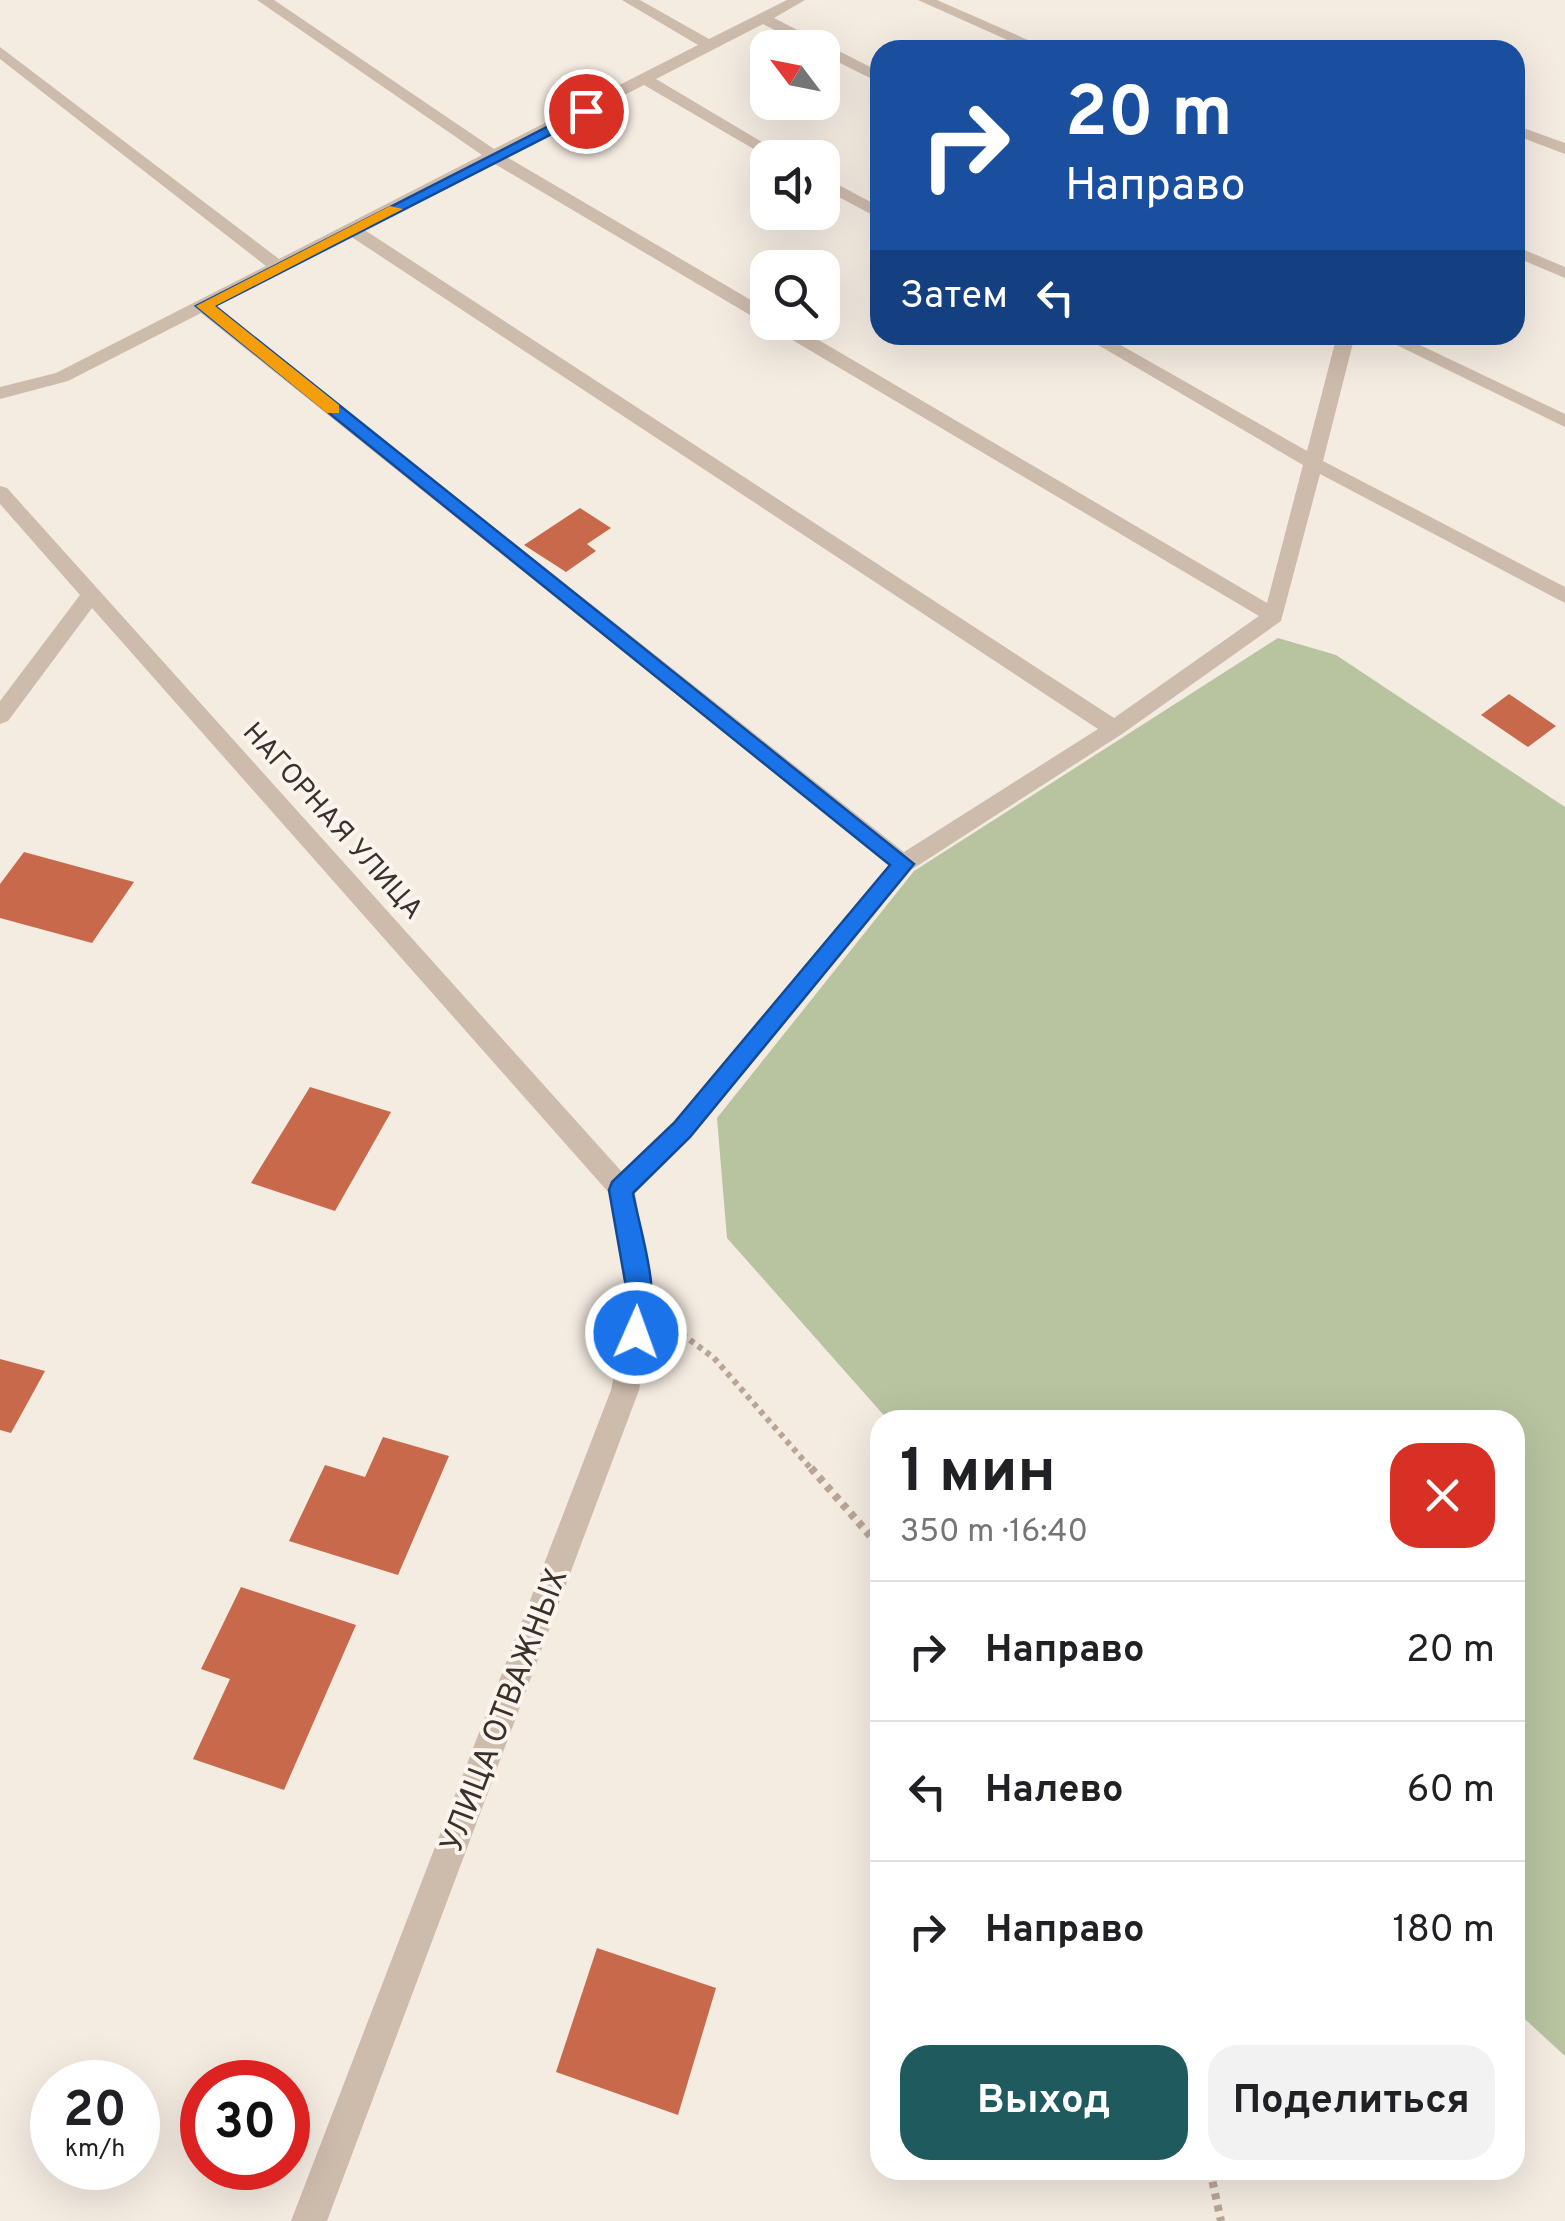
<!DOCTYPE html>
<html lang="ru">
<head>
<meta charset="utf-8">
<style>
  body { margin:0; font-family:Overpass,sans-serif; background:#f2f2f2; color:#202124; height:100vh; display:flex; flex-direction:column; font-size:38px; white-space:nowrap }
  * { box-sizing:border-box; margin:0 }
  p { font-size:32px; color:#757577 }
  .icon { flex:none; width:55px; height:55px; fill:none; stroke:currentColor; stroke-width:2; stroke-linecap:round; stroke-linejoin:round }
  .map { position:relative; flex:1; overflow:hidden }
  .drawer { position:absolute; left:870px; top:1410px; width:655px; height:770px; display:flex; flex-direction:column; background:#fff; border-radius:30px; box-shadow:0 10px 40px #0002 }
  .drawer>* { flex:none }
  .banner { position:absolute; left:870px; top:40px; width:655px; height:305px; border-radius:30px; box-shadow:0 10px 40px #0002; background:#1a4fa0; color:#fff; overflow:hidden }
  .needle { width:65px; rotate:302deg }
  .controls { position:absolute; left:750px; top:30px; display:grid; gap:20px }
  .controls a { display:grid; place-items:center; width:90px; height:90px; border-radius:20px; background:#fff; box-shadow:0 10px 40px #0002; font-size:50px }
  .speed { position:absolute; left:30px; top:2060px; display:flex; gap:20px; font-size:50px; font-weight:700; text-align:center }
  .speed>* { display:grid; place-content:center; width:130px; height:130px; border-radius:50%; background:#fff; box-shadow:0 10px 40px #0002; line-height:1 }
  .speed small { font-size:25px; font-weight:400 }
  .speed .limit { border:15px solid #d22; background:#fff; color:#111 }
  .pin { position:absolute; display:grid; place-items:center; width:85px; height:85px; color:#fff; margin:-42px; border:5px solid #fff; border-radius:50%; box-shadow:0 2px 10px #0007 }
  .me { position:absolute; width:110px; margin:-55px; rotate:2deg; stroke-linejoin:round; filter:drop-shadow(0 0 8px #0008) }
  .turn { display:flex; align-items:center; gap:35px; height:210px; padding:0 30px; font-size:45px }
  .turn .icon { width:130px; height:130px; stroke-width:2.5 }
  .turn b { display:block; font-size:70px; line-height:85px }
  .then { display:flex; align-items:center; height:95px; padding:0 30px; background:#0003; gap:20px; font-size:38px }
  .round { display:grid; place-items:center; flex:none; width:105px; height:105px; border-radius:30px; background:#f2f2f2 }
  .head { display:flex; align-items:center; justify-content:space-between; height:170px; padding:0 30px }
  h1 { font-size:60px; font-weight:700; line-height:75px }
  .action { display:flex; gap:20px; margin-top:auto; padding:20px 30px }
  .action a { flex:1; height:115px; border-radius:30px; background:#1f5a5e; color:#fff; font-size:40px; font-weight:700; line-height:115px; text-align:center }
  .action a+a { background:#f2f2f2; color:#202124 }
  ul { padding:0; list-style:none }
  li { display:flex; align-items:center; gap:30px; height:140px; padding:0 30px; border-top:2px solid #e0e0e0 }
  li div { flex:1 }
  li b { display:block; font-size:38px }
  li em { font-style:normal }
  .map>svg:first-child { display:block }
</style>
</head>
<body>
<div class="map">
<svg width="1565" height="2221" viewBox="0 0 1565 2221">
  <rect width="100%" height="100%" fill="#f4ebe1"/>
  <path fill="#b8c4a0" d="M 1278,638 L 1336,655 L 1565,807 L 1565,2056 L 1515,2010 L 1515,1420 L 888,1420 L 727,1238 L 717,1118 L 914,871 Z"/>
  <g fill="#c8694b">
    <path d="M 580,508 L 611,528 L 587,544 L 596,551 L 566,572 L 524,545 Z"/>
    <path d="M 1509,694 L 1556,726 L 1528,747 L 1481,715 Z"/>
    <path d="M 24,852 L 134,882 L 92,943 L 0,918 L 0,884 Z"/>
    <path d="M 310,1087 L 391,1112 L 335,1211 L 251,1183 Z"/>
    <path d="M 0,1359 L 45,1371 L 11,1433 L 0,1430 Z"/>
    <path d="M 383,1437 L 449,1456 L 398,1575 L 289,1541 L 325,1465 L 365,1477 Z"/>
    <path d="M 241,1587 L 356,1625 L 284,1790 L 193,1759 L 230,1679 L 201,1669 Z"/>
    <path d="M 597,1948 L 716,1988 L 678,2115 L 556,2072 Z"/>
  </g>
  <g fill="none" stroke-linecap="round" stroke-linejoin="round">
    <path stroke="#b9a596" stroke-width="6" stroke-dasharray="5 5" stroke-linecap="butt" d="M 674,1328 L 714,1358 L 813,1471"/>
    <g stroke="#b9a596" stroke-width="8" stroke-dasharray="6 6" stroke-linecap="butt">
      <path d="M 811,1468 L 880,1547"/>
      <path d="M 1210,2170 L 1221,2221"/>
    </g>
    <g fill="#cdbbac" fill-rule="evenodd">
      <path d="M 257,0 L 274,0 L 494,149 L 698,45 L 622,0 L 640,0 L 709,39 L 787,0 L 805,0 L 774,18 L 880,72 L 880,83 L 822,54 L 822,48 L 809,48 L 763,24 L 656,79 L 789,158 L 769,158 L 644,85 L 505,156 L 768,310 L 768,322 L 788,322 L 1267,603 L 1303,465 L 1081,335 L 1103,335 L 1307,451 L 1337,335 L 1355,335 L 1323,461 L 1565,587 L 1565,603 L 1320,474 L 1281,621 L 1122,734 L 911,870 L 691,1138 L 635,1193 L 654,1304 L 639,1390 L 327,2221 L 291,2221 L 611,1390 L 628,1304 L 609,1193 L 92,608 L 8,721 L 0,724 L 0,701 L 80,595 L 0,504 L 0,486 L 7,488 L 622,1172 L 673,1122 L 889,865 L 201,313 L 68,381 L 0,399 L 0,387 L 56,373 L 266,266 L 0,59 L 0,47 L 279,259 L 482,155 ZM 493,163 L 1259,616 L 1114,718 L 363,229 ZM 350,236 L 1098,729 L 904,852 L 215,306 Z"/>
      <path d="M 918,0 L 937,0 L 1051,50 L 1030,50 Z"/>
      <path d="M 1515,125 L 1565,143 L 1565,154 L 1515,135 Z"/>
      <path d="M 822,176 L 880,207 L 880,219 L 822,188 Z"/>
      <path d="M 1515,246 L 1565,267 L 1565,278 L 1515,257 Z"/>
      <path d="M 1376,335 L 1399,335 L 1565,414 L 1565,427 Z"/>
    </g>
  </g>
  <path fill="#1a73e8" stroke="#114b97" stroke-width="2.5" d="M 586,107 L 593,111 L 591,114 L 215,306 L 914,864 L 690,1137 L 633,1193 C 641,1237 664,1297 644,1341 L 636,1344 L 627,1341 L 623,1333 L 629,1304 L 609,1190 L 612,1182 L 674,1123 L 890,865 L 196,306 Z"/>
  <path fill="#f59e0b" d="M 390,206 L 403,209 L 215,306 L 339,405 L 339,413 L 327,413 L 196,306 Z"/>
  <g text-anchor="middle" stroke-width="8" stroke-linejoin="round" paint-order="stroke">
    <g font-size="28" fill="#3b302b" stroke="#fbf5ee">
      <text transform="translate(334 820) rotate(48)" y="10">НАГОРНАЯ УЛИЦА</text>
    </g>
    <g font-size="32" fill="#3b302b" stroke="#fbf5ee">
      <text transform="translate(503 1710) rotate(-69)" y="11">УЛИЦА ОТВАЖНЫХ</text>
    </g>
  </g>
</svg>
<div class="controls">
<a><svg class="needle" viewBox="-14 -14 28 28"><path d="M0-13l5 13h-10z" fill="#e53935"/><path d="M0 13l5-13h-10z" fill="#757577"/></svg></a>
<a><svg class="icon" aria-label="sound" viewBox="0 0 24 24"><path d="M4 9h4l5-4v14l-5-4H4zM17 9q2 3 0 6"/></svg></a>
<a><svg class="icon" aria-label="search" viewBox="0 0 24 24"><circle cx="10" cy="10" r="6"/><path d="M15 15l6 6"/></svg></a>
</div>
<div class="speed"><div>20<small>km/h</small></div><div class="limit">30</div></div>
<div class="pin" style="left:586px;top:111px;background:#d93025"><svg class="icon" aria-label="arrive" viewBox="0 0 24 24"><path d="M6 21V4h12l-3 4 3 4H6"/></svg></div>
<svg class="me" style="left:636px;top:1333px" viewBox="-20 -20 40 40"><circle r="17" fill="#1a73e8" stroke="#fff" stroke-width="3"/><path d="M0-11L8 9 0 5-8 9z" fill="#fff"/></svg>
<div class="banner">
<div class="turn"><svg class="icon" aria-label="right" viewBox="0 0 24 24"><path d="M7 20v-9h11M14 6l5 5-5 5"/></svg><div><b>20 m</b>Направо</div></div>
<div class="then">Затем<svg class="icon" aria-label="left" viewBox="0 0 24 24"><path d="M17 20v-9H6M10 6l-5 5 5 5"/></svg></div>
</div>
<section class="drawer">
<div class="head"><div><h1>1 мин</h1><p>350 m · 16:40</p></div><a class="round" style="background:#d93025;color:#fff"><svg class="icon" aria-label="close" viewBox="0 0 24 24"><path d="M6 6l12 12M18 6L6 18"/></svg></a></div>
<ul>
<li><svg class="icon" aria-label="right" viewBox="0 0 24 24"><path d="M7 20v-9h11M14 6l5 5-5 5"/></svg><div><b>Направо</b></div><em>20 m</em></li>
<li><svg class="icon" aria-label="left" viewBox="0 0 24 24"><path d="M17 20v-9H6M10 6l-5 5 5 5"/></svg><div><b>Налево</b></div><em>60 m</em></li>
<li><svg class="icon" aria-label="right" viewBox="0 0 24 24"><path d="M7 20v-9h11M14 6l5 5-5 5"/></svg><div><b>Направо</b></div><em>180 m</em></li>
</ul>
<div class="action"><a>Выход</a><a>Поделиться</a></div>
</section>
</div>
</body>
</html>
